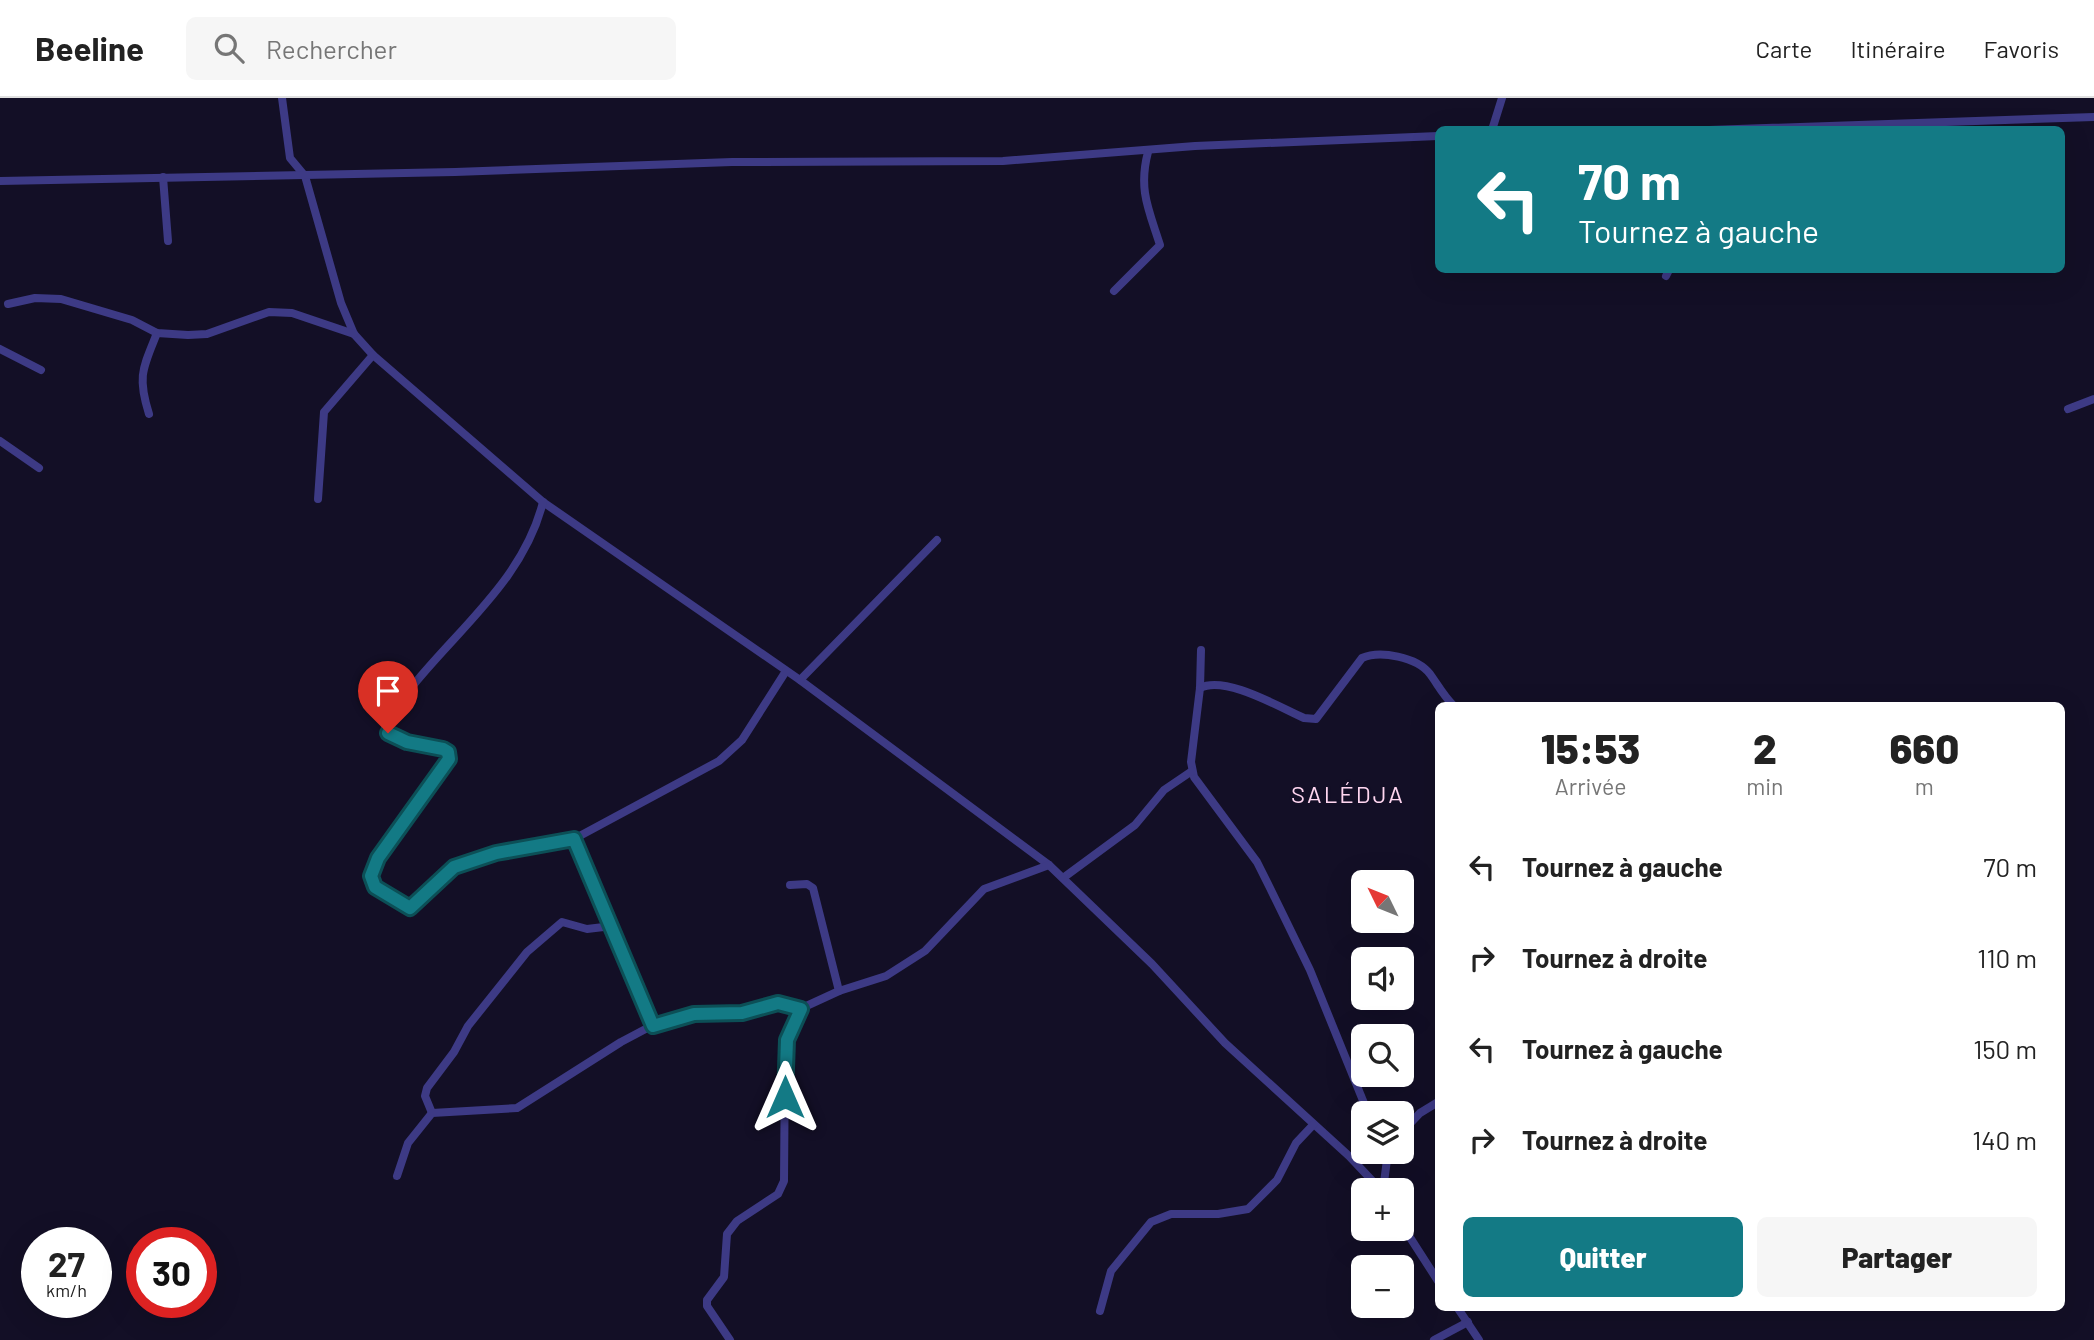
<!DOCTYPE html>
<html lang="fr">
<head>
<meta charset="utf-8">
<style>
  body { margin:0; font-family:Barlow,sans-serif; background:#f6f6f6; color:#222; height:100vh; display:flex; flex-direction:column; font-size:26px; white-space:nowrap }
  * { box-sizing:border-box; margin:0 }
  p { font-size:23px; color:#767676 }
  .icon { flex:none; width:38px; height:38px; fill:none; stroke:currentColor; stroke-width:2; stroke-linecap:round; stroke-linejoin:round }
  .map { position:relative; flex:1; overflow:hidden }
  .details { position:absolute; left:1435px; top:604px; width:630px; height:609px; display:flex; flex-direction:column; background:#fff; border-radius:10px; box-shadow:0 7px 28px #0002 }
  .details>* { flex:none }
  .top-card { position:absolute; left:1435px; top:28px; width:630px; height:147px; border-radius:10px; box-shadow:0 7px 28px #0002; background:#137a85; color:#fff; overflow:hidden }
  .needle { width:46px; rotate:313deg }
  .fabs { position:absolute; left:1351px; top:772px; display:grid; gap:14px }
  .fabs a { display:grid; place-items:center; width:63px; height:63px; border-radius:10px; background:#fff; box-shadow:0 7px 28px #0002; font-size:35px }
  .speed { position:absolute; left:21px; top:1129px; display:flex; gap:14px; font-size:35px; font-weight:700; text-align:center }
  .speed>* { display:grid; place-content:center; width:91px; height:91px; border-radius:50%; background:#fff; box-shadow:0 7px 28px #0002; line-height:1 }
  .speed small { font-size:18px; font-weight:400 }
  .speed .limit { border:10px solid #d22; background:#fff; color:#111 }
  .pin { position:absolute; display:grid; place-items:center; width:60px; height:60px; color:#fff; margin:-72px -30px; border-radius:50% 50% 50% 0; rotate:-45deg; box-shadow:0 0 7px #0007 }
  .pin .icon { rotate:45deg }
  .me { position:absolute; width:77px; margin:-38px; rotate:0deg; stroke-linejoin:round; filter:drop-shadow(0 0 5px #0008) }
  .turn { display:flex; align-items:center; gap:24px; height:147px; padding:0 28px; font-size:32px }
  .turn .icon { width:91px; height:91px; stroke-width:2.5 }
  .turn b { display:block; font-size:49px; line-height:60px }
  .eta { display:flex; justify-content:space-evenly; align-items:center; height:119px; text-align:center }
  .eta b { font-size:42px; font-weight:800; line-height:49px }
  .primary-button { display:flex; gap:14px; margin-top:auto; padding:14px 28px }
  .primary-button a { flex:1; height:80px; border-radius:10px; background:#137a85; color:#fff; font-size:28px; font-weight:800; line-height:80px; text-align:center }
  .primary-button a+a { background:#f6f6f6; color:#222 }
  ul { padding:0; list-style:none }
  li { display:flex; align-items:center; gap:21px; height:91px; padding:0 28px }
  li div { flex:1 }
  li b { display:block; font-size:26px }
  li em { font-style:normal }
  header { display:flex; align-items:center; gap:42px; box-sizing:border-box; height:98px; padding:0 35px; background:#fff; border-bottom:2px solid #e0e0e0 }
  header strong { font-size:33px }
  nav { display:flex; gap:38px; margin-inline-start:auto; font-size:24px }
  .search { width:490px; height:63px; background:#f6f6f6; display:flex; align-items:center; gap:18px; box-sizing:border-box; padding:0 24px; border-radius:10px; color:#767676; font-size:26px }
  .map>svg:first-child { display:block }
</style>
</head>
<body>
<header>
<strong>Beeline</strong>
<div class="search"><svg class="icon" aria-label="search" viewBox="0 0 24 24"><circle cx="10" cy="10" r="6"/><path d="M15 15l6 6"/></svg>Rechercher</div>
<nav><a>Carte</a><a>Itinéraire</a><a>Favoris</a></nav>
</header>
<div class="map">
<svg width="2094" height="1242" viewBox="0 0 2094 1242">
  <rect width="100%" height="100%" fill="#130f26"/>
  <g fill="none" stroke-linecap="round" stroke-linejoin="round">
    <g stroke="#3d3a85" stroke-width="8">
      <path d="M 282,0 L 290,60 L 305,78 L 341,205 L 354,236 L 373,257 L 543,404 L 800,582 L 1049,767 L 1152,866 L 1225,945 L 1349,1058 L 1381,1092"/>
      <path d="M 1492,32 L 1502,0"/>
      <path d="M 1709,32 L 2094,19"/>
      <path d="M 163,79 L 168,143"/>
      <path d="M 0,83 L 455,74 L 732,64 L 1003,63 L 1195,48 L 1438,38"/>
      <path d="M 1666,178 L 1669,172"/>
      <path d="M 1114,193 L 1160,147 C 1149,112 1138,92 1148,54"/>
      <path d="M 8,206 L 35,200 L 61,201 L 132,222 L 157,235 L 188,237 L 207,236 L 269,214 L 292,215 L 354,236"/>
      <path d="M 0,251 L 41,272"/>
      <path d="M 2068,311 L 2094,301"/>
      <path d="M 149,316 C 137,278 143,270 157,235"/>
      <path d="M 0,343 L 39,370"/>
      <path d="M 318,401 L 324,314 L 373,257"/>
      <path d="M 543,404 C 520,496 432,548 386,626 L 385,631 C 402,650 434,640 449,657 L 445,667 C 427,691 364,758 373,787 L 404,809 L 412,808 L 451,770 L 496,755 L 574,741 L 719,663 L 742,642 L 786,573"/>
      <path d="M 1201,552 L 1200,590 L 1191,664 L 1194,679 L 1257,764 L 1270,790 L 1310,872 L 1368,1015"/>
      <path d="M 800,582 L 937,442"/>
      <path d="M 1200,590 C 1225,577 1279,609 1304,620 L 1316,621 L 1362,560 C 1380,552 1417,559 1430,576 C 1438,587 1443,597 1453,607"/>
      <path d="M 574,741 L 653,927"/>
      <path d="M 1063,780 L 1135,727 L 1164,692 L 1192,673"/>
      <path d="M 790,787 L 807,786 L 813,790 L 839,893"/>
      <path d="M 432,1015 L 425,998 L 427,990 L 454,954 L 468,928 L 527,854 L 562,824 L 587,831 L 612,828"/>
      <path d="M 1402,1034 L 1420,1015 L 1438,1004"/>
      <path d="M 397,1078 L 408,1045 L 432,1015 L 517,1010 L 621,944 L 655,926 L 694,916 L 742,915 L 778,905 L 801,911"/>
      <path d="M 1383,1092 L 1388,1054"/>
      <path d="M 1402,1127 L 1438,1183"/>
      <path d="M 1457,1209 L 1479,1242"/>
      <path d="M 1100,1213 L 1111,1173 L 1151,1124 L 1171,1116 L 1218,1116 L 1248,1111 L 1277,1082 L 1296,1045 L 1313,1027"/>
      <path d="M 730,1242 L 707,1208 L 707,1202 L 724,1179 L 727,1136 L 737,1123 L 778,1096 L 784,1083 L 785,954 L 792,927 L 802,910 L 839,893 L 886,878 L 925,853 L 984,791 L 1049,767"/>
      <path d="M 1434,1242 L 1468,1224"/>
    </g>
  </g>
  <g fill="none" stroke-linecap="round" stroke-linejoin="round">
    <g stroke="#0c4f56" stroke-width="18">
      <path id="route" d="M 388,635 L 407,644 L 443,651 L 448,654 L 449,661 L 378,760 L 371,778 L 375,789 L 410,810 L 454,769 L 496,755 L 574,741 L 653,928 L 694,916 L 742,915 L 778,905 L 801,911 L 787,942 L 785,999"/>
    </g>
    <use href="#route" stroke="#137a85" stroke-width="12"/>
  </g>
  <g text-anchor="middle" stroke-width="5" stroke-linejoin="round" paint-order="stroke">
    <g font-size="24" letter-spacing="2" fill="#ffd6f0" stroke="#130f26">
      <text x="1348" y="705">SALÉDJA</text>
    </g>
  </g>
</svg>
<div class="fabs">
<a><svg class="needle" viewBox="-14 -14 28 28"><path d="M0-13l5 13h-10z" fill="#e53935"/><path d="M0 13l5-13h-10z" fill="#767676"/></svg></a>
<a><svg class="icon" aria-label="sound" viewBox="0 0 24 24"><path d="M4 9h4l5-4v14l-5-4H4zM17 9q2 3 0 6"/></svg></a>
<a><svg class="icon" aria-label="search" viewBox="0 0 24 24"><circle cx="10" cy="10" r="6"/><path d="M15 15l6 6"/></svg></a>
<a><svg class="icon" aria-label="layers" viewBox="0 0 24 24"><path d="M12 4l9 5-9 5-9-5zM3 14l9 5 9-5"/></svg></a>
<a>+</a>
<a>−</a>
</div>
<div class="speed"><div>27<small>km/h</small></div><div class="limit">30</div></div>
<div class="pin" style="left:388px;top:635px;background:#d93025"><svg class="icon" aria-label="arrive" viewBox="0 0 24 24"><path d="M6 21V4h12l-3 4 3 4H6"/></svg></div>
<svg class="me" style="left:785px;top:999px" viewBox="-20 -20 40 40"><path d="M0-17L14 15 0 8-14 15z" fill="#137a85" stroke="#fff" stroke-width="4"/></svg>
<div class="top-card">
<div class="turn"><svg class="icon" aria-label="left" viewBox="0 0 24 24"><path d="M17 20v-9H6M10 6l-5 5 5 5"/></svg><div><b>70 m</b>Tournez à gauche</div></div>
</div>
<section class="details">
<div class="eta">
<div><b>15:53</b><p>Arrivée</p></div>
<div><b>2</b><p>min</p></div>
<div><b>660</b><p>m</p></div>
</div>
<ul>
<li><svg class="icon" aria-label="left" viewBox="0 0 24 24"><path d="M17 20v-9H6M10 6l-5 5 5 5"/></svg><div><b>Tournez à gauche</b></div><em>70 m</em></li>
<li><svg class="icon" aria-label="right" viewBox="0 0 24 24"><path d="M7 20v-9h11M14 6l5 5-5 5"/></svg><div><b>Tournez à droite</b></div><em>110 m</em></li>
<li><svg class="icon" aria-label="left" viewBox="0 0 24 24"><path d="M17 20v-9H6M10 6l-5 5 5 5"/></svg><div><b>Tournez à gauche</b></div><em>150 m</em></li>
<li><svg class="icon" aria-label="right" viewBox="0 0 24 24"><path d="M7 20v-9h11M14 6l5 5-5 5"/></svg><div><b>Tournez à droite</b></div><em>140 m</em></li>
</ul>
<div class="primary-button"><a>Quitter</a><a>Partager</a></div>
</section>
</div>
</body>
</html>
